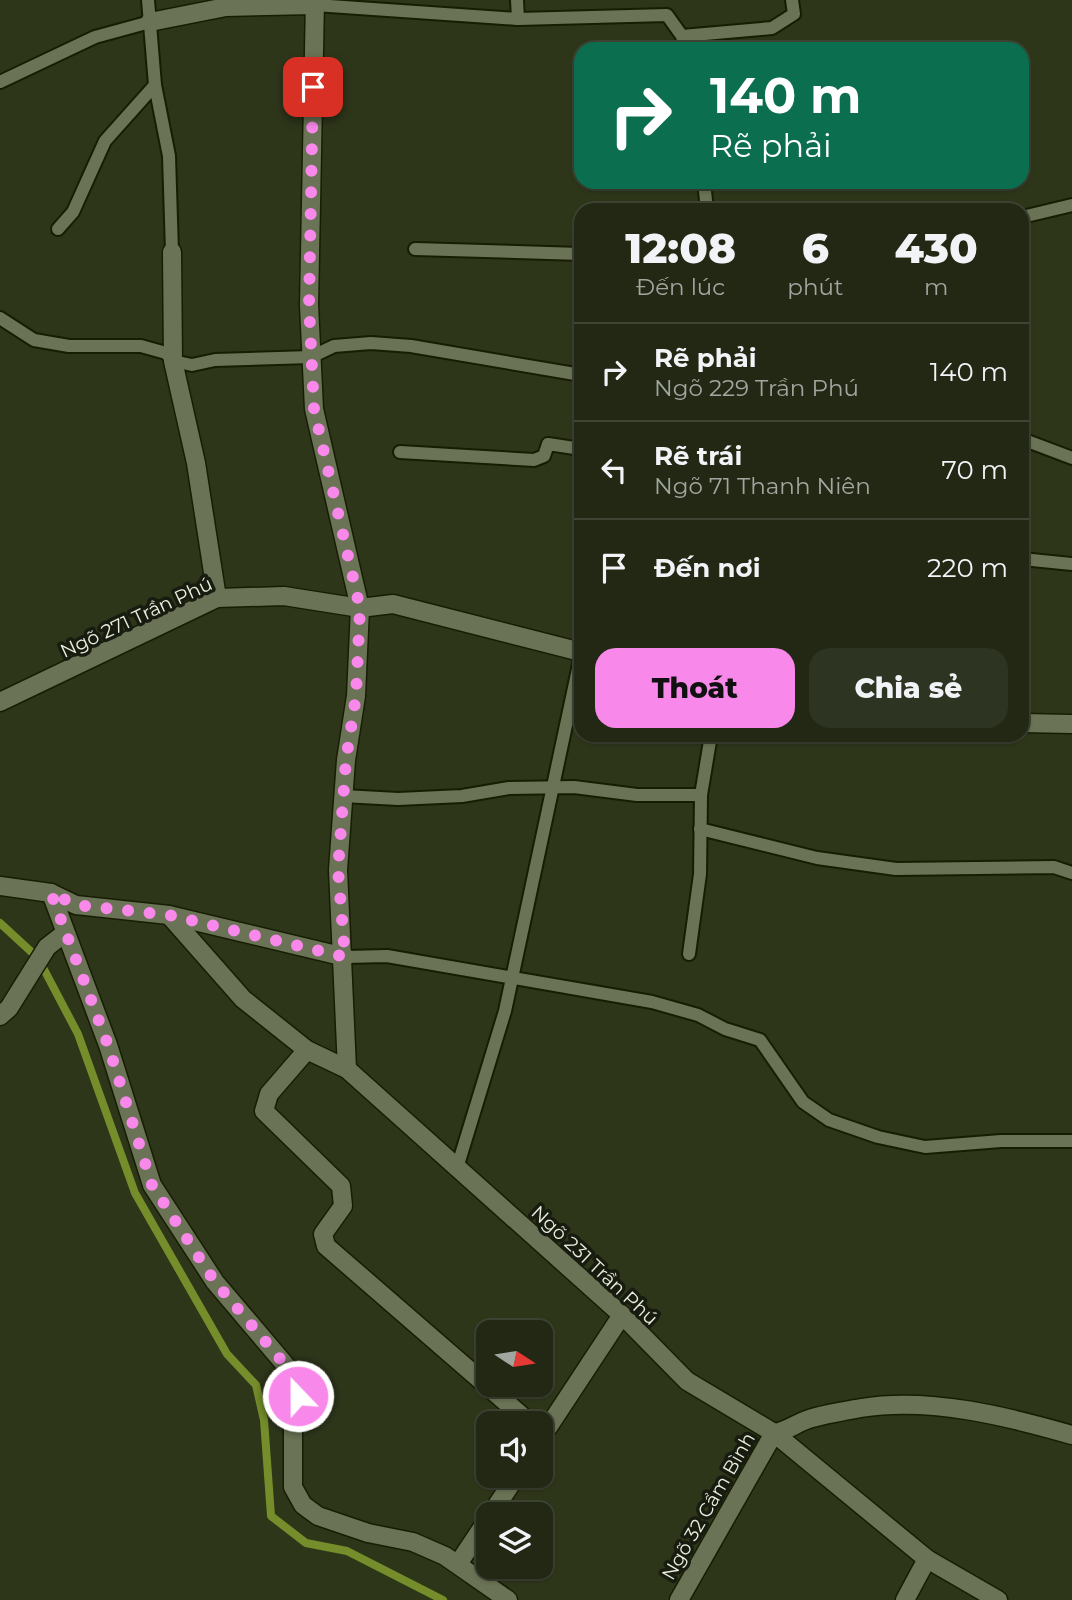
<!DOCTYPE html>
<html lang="vi">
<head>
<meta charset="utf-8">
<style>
  body { margin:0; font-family:Montserrat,sans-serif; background:#2e3422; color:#f1f3f6; height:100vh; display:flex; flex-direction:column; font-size:26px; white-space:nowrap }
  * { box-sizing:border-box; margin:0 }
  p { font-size:23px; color:#a2a6a0 }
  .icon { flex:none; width:38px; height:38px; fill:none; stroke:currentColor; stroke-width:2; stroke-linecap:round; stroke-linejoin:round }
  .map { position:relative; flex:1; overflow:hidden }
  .panel { position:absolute; left:574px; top:203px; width:455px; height:539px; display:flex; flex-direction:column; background:#222814; border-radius:21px; box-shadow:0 2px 5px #0004,0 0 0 2px #3f4434 }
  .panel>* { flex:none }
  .top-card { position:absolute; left:574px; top:42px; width:455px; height:147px; border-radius:21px; box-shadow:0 2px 5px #0004,0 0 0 2px #3f4434; background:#0b6e4f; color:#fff; overflow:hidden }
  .needle { width:46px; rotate:102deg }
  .buttons { position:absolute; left:476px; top:1320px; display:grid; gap:14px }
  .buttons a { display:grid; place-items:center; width:77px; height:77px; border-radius:14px; background:#222814; box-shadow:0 2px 5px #0004,0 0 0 2px #3f4434; font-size:35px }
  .pin { position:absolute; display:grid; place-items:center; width:60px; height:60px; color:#fff; margin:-30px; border-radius:14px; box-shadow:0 4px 10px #0006 }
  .me { position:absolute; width:77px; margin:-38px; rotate:338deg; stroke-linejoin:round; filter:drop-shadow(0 0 5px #0008) }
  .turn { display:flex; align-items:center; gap:24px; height:147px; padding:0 21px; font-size:32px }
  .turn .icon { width:91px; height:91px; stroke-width:2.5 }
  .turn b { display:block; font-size:49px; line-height:60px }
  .eta { display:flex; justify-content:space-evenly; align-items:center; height:119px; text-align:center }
  .eta b { font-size:42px; font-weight:800; line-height:49px }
  .cta { display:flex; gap:14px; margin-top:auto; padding:14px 21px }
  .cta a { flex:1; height:80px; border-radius:21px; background:#f888ea; color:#111; font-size:28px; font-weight:800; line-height:80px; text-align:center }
  .cta a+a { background:#2e3422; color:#f1f3f6 }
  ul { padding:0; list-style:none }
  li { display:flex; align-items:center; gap:21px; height:98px; padding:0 21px; border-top:2px solid #3f4434 }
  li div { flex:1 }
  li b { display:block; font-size:26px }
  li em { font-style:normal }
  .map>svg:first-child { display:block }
</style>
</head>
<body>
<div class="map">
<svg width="1072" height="1600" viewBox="0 0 1072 1600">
  <rect width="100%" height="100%" fill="#2e361a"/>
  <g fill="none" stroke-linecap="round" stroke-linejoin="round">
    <path stroke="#758d2a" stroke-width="8" d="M 0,923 L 38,958 L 78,1034 L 135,1193 L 227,1354 L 256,1385 L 264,1420 L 271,1516 L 306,1543 L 347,1551 L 443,1600"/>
    <g stroke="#171d03" stroke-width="16">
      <g id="service">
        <path d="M 517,0 L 518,19"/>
        <path d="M 315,5 L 518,19 L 667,15 L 682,36 L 685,49"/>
        <path d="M 682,36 L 772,28 L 794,14 L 792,0"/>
        <path d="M 0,82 L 95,37 L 150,22"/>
        <path d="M 155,85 L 169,156 L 172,252"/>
        <path d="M 704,182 L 707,210"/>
        <path d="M 1022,217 L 1072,205"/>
        <path d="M 58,229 L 73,212 L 105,141 L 155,85 L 148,0"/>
        <path d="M 415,249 L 581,254"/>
        <path d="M 0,318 L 34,340 L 69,346 L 141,346 L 166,353 L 173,361 L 192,365 L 215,360 L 311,357 L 334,346 L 371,343 L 411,346 L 581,375"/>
        <path d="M 1022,439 L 1072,458"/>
        <path d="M 400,452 L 534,460 L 544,456 L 548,444 L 581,449"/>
        <path d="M 1022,559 L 1072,564"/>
        <path d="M 343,796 L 398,799 L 462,796 L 509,788 L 574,787 L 637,795 L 701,795"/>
        <path d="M 700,829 L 817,858 L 896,869 L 1054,867 L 1072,873"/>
        <path d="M 689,954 L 700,874 L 701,795 L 711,735"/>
        <path d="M 345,957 L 387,956 L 652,1002 L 698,1015 L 725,1029 L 760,1040 L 803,1102 L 829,1120 L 878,1137 L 925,1147 L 1001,1141 L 1072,1141"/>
        <path d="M 457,1168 L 505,1011 L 581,655"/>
      </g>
    </g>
    <g stroke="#171d03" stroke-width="21">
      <g id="minor">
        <path d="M 315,0 L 309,305 L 314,409 L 360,608 L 356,696 L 346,760 L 338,870 L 347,1069"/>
        <path d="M 150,22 L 226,7 L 315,5"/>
        <path d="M 172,252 L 173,361 L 196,463 L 217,598"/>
        <path d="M 0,702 L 217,598 L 284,596 L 360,608 L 393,604 L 581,652"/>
        <path d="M 1022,723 L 1072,724"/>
        <path d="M 0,886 L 51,893 L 76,905 L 169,915 L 345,957"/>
        <path d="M 51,893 L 108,1045 L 152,1185 L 215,1282 L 293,1374 L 298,1396 L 293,1420 L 293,1487 L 303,1505 L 318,1516 L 368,1533 L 413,1542 L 445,1556 L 508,1600"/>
        <path d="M 169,915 L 243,999 L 307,1050 L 347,1069 L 622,1315 L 687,1381 L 774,1433 C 788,1431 796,1423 809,1419 C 825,1414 844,1411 861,1408 C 930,1397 1006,1416 1072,1435"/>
        <path d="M 0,1016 L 9,1008 L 47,947 L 65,933"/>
        <path d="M 307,1050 L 269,1094 L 264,1111 L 341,1186 L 343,1206 L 323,1234 L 326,1246 L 530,1423"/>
        <path d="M 541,1438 L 622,1315"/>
        <path d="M 491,1514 L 517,1475"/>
        <path d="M 458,1564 L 488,1519"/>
        <path d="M 679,1600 L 774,1433 L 927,1559 L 998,1600"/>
        <path d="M 905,1600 L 927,1559"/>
      </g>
    </g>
    <use href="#service" stroke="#6a7355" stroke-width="12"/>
    <use href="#minor" stroke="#6a7355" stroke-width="18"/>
  </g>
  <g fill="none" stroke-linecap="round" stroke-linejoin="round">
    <path stroke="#f888ea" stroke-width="12" stroke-dasharray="0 21.6" d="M 298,1396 L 293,1374 L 215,1282 L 152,1185 L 108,1045 L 51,893 L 76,905 L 169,915 L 345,957 L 338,870 L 346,760 L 356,696 L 360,608 L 314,409 L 309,305 L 313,87"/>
  </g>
  <g text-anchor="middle" stroke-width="7" stroke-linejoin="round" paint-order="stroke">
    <g font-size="19" fill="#e9efde" stroke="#181c10">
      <text transform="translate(136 617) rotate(-25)" y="7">Ngõ 271 Trần Phú</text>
      <text transform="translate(595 1265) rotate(43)" y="7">Ngõ 231 Trần Phú</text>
      <text transform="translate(708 1506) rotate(-60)" y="7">Ngõ 32 Cẩm Bình</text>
    </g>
  </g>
</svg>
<div class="buttons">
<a><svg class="needle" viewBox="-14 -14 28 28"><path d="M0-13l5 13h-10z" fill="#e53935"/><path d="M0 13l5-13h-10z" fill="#a2a6a0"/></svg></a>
<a><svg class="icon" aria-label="sound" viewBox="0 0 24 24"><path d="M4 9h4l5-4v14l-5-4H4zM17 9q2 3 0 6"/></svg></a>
<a><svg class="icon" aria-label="layers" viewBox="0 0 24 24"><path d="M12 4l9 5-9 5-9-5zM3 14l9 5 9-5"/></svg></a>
</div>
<div class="pin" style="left:313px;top:87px;background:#d93025"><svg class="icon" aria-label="arrive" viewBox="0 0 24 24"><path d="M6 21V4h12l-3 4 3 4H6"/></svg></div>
<svg class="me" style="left:298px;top:1396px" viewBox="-20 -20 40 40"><circle r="17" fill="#f888ea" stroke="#fff" stroke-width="3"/><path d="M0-11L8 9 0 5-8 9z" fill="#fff"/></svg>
<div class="top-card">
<div class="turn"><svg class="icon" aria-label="right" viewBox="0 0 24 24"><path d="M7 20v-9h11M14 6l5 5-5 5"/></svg><div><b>140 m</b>Rẽ phải</div></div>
</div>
<section class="panel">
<div class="eta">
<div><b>12:08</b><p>Đến lúc</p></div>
<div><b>6</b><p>phút</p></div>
<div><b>430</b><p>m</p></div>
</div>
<ul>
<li><svg class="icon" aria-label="right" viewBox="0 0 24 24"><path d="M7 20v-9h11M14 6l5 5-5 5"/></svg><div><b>Rẽ phải</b><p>Ngõ 229 Trần Phú</p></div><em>140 m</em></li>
<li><svg class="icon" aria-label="left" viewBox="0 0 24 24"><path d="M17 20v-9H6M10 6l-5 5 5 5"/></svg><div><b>Rẽ trái</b><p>Ngõ 71 Thanh Niên</p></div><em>70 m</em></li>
<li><svg class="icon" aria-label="arrive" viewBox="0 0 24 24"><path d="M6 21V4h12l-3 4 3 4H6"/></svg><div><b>Đến nơi</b></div><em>220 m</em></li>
</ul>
<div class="cta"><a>Thoát</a><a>Chia sẻ</a></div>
</section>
</div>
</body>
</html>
